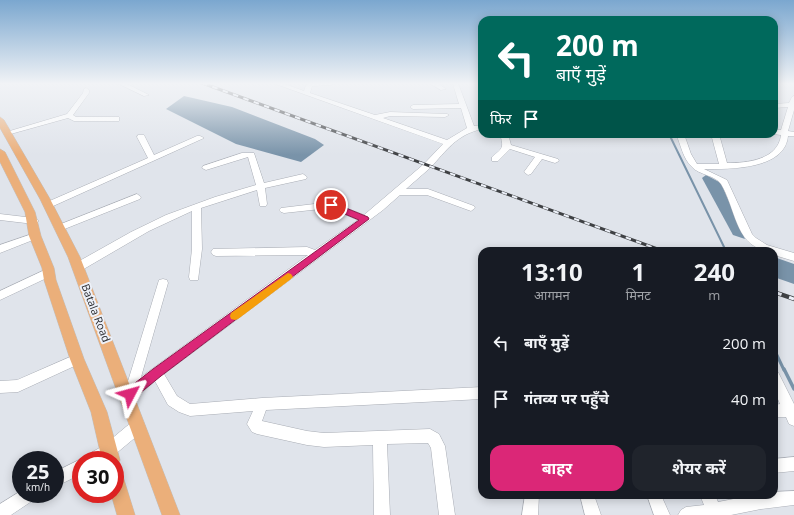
<!DOCTYPE html>
<html lang="hi">
<head>
<meta charset="utf-8">
<style>
  body { margin:0; font-family:"Open Sans","Noto Sans Devanagari",sans-serif; background:#20242c; color:#f1f3f6; height:100vh; display:flex; flex-direction:column; font-size:15px; white-space:nowrap }
  * { box-sizing:border-box; margin:0 }
  p { font-size:13px; color:#9ea1a6 }
  .icon { flex:none; width:22px; height:22px; fill:none; stroke:currentColor; stroke-width:2; stroke-linecap:round; stroke-linejoin:round }
  .map { position:relative; flex:1; overflow:hidden }
  .sheet { position:absolute; left:478px; top:247px; width:300px; height:252px; display:flex; flex-direction:column; background:#171b24; border-radius:12px; box-shadow:0 2px 10px #0003 }
  .sheet>* { flex:none }
  .guide { position:absolute; left:478px; top:16px; width:300px; height:122px; border-radius:12px; box-shadow:0 2px 10px #0003; background:#00695c; color:#fff; overflow:hidden }
  .speed { position:absolute; left:12px; top:451px; display:flex; gap:8px; font-size:20px; font-weight:700; text-align:center }
  .speed>* { display:grid; place-content:center; width:52px; height:52px; border-radius:50%; background:#171b24; box-shadow:0 2px 10px #0003; line-height:1 }
  .speed small { font-size:10px; font-weight:400 }
  .speed .limit { border:6px solid #d22; background:#fff; color:#111 }
  .pin { position:absolute; display:grid; place-items:center; width:34px; height:34px; color:#fff; margin:-17px; border:2px solid #fff; border-radius:50%; box-shadow:0 1px 4px #0007 }
  .me { position:absolute; width:44px; margin:-22px; rotate:51deg; stroke-linejoin:round; filter:drop-shadow(0 0 3px #0008) }
  .turn { display:flex; align-items:center; gap:14px; height:84px; padding:0 12px; font-size:18px }
  .turn .icon { width:52px; height:52px; stroke-width:2.5 }
  .turn b { display:block; font-size:28px; line-height:34px }
  .then { display:flex; align-items:center; height:38px; padding:0 12px; background:#0003; gap:8px; font-size:15px }
  .eta { display:flex; justify-content:space-evenly; align-items:center; height:68px; text-align:center }
  .eta b { font-size:24px; font-weight:700; line-height:28px }
  .action { display:flex; gap:8px; margin-top:auto; padding:8px 12px }
  .action a { flex:1; height:46px; border-radius:12px; background:#db2777; color:#fff; font-size:16px; font-weight:700; line-height:46px; text-align:center }
  .action a+a { background:#20242c; color:#f1f3f6 }
  ul { padding:0; list-style:none }
  li { display:flex; align-items:center; gap:12px; height:56px; padding:0 12px }
  li div { flex:1 }
  li b { display:block; font-size:15px }
  li em { font-style:normal }
  .map>svg:first-child { display:block }
</style>
</head>
<body>
<div class="map">
<svg width="794" height="515" viewBox="0 0 794 515">
  <rect width="100%" height="100%" fill="#e0e4eb"/>
  <g fill="#7993a9">
    <path d="M 184,96 L 232,107 L 315,139 L 324,145 L 301,162 L 236,144 L 166,109 Z"/>
    <path d="M 706,175 L 721,183 L 745,239 L 733,235 L 702,178 Z"/>
    <path d="M 774,257 L 794,264 L 794,284 L 774,277 Z"/>
  </g>
  <g fill="none" stroke-linecap="round" stroke-linejoin="round">
    <path stroke="#7993a9" stroke-width="2" d="M 669,134 L 726,251"/>
    <path stroke="#7993a9" stroke-width="3" d="M 774,349 L 784,370"/>
    <path stroke="#7993a9" stroke-width="3.5" d="M 784,369 L 794,389"/>
    <g stroke="#a9adb5" stroke-width="1">
      <g id="minor">
        <path d="M 117,83 L 125,83 L 149,95 L 144,96 Z"/>
        <path d="M 273,83 L 282,83 L 304,91 L 306,85 L 308,83 L 334,83 L 331,85 L 312,86 L 310,93 L 375,115 L 390,112 L 447,114 L 449,115 L 445,117 L 390,116 L 383,118 L 447,140 L 467,128 L 461,108 L 413,109 L 410,107 L 413,105 L 459,104 L 453,84 L 458,83 L 474,126 L 482,125 L 482,129 C 456,135 447,150 430,168 C 422,175 414,182 406,189 L 428,189 L 474,206 L 475,208 L 471,211 L 427,195 L 400,195 L 383,210 L 164,374 L 177,396 L 190,404 L 262,398 L 482,387 L 482,399 L 266,410 L 262,421 L 307,431 L 324,433 L 430,429 L 439,434 L 445,446 L 455,515 L 439,515 L 431,448 L 428,443 L 387,444 L 390,515 L 374,515 L 373,445 L 324,447 L 307,445 L 257,434 L 252,432 L 247,424 L 253,411 L 190,416 L 179,412 L 168,405 L 155,381 L 132,401 L 127,403 L 122,401 L 121,397 L 125,391 L 159,280 L 163,279 L 167,280 L 168,283 L 141,377 L 308,255 L 216,256 L 213,255 L 211,252 L 213,249 L 307,247 L 315,250 L 358,220 L 330,208 L 284,213 L 281,212 L 279,210 L 281,208 L 331,202 L 364,215 L 424,164 L 443,144 Z"/>
        <path d="M 429,83 L 437,83 L 446,89 L 441,90 Z"/>
        <path d="M 86,88 L 89,90 L 89,93 L 73,115 L 76,117 L 119,117 L 119,121 L 74,121 L 68,118 L 7,135 L 3,133 L 67,114 L 83,93 L 84,89 Z"/>
        <path d="M 794,96 L 794,110 L 788,131 L 794,132 L 794,136 L 788,136 C 785,170 729,169 704,169 L 727,180 L 752,234 L 756,238 L 767,245 L 794,253 L 794,261 L 774,255 L 774,251 C 735,251 737,210 721,184 C 715,175 699,175 692,167 C 683,159 681,145 676,134 L 684,134 L 691,154 L 697,164 L 719,164 L 711,134 L 719,134 L 727,163 C 747,163 778,160 781,135 L 773,134 L 774,130 L 781,130 L 788,107 L 774,108 L 774,104 L 789,103 L 792,97 Z"/>
        <path d="M 500,134 L 508,134 L 511,145 L 558,159 L 559,161 L 555,163 L 542,159 L 531,174 L 528,175 L 524,172 L 535,157 L 510,149 L 498,161 L 492,161 L 492,157 C 503,148 504,148 500,134 Z"/>
        <path d="M 138,135 L 144,135 L 154,155 L 197,136 L 200,136 L 204,138 L 51,207 L 45,207 L 44,205 L 45,203 L 148,158 L 137,137 Z"/>
        <path d="M 242,153 L 254,153 L 264,183 L 303,174 L 307,177 L 306,179 L 265,188 L 267,204 L 266,206 L 260,206 L 257,190 L 201,208 L 202,249 L 198,280 L 190,280 L 189,277 L 192,249 L 192,211 L 149,231 L 82,270 L 74,270 L 73,267 L 74,264 L 131,232 L 166,215 L 215,197 L 256,185 L 248,157 L 206,170 L 202,168 L 203,166 Z"/>
        <path d="M 137,194 L 141,197 L 140,199 L 62,230 L 59,231 L 54,228 L 56,226 Z"/>
        <path d="M 0,214 L 34,218 L 39,221 L 34,224 L 0,220 Z"/>
        <path d="M 35,233 L 40,236 L 38,238 L 0,253 L 0,245 Z"/>
        <path d="M 49,268 L 53,269 L 54,272 L 53,275 L 0,300 L 0,291 Z"/>
        <path d="M 77,354 L 81,355 L 83,359 L 81,363 L 18,392 L 0,393 L 0,381 L 17,380 Z"/>
        <path d="M 774,370 L 778,372 L 794,404 L 794,426 L 789,424 L 786,417 L 774,417 L 774,405 L 780,404 L 774,390 Z"/>
        <path d="M 138,419 L 143,421 L 145,426 L 143,431 L 113,456 L 106,460 L 85,460 L 87,455 L 103,446 L 133,421 Z"/>
        <path d="M 794,457 L 794,471 L 774,473 L 774,459 Z"/>
        <path d="M 81,459 L 84,460 L 81,460 L 81,474 L 55,487 L 55,472 Z"/>
        <path d="M 21,491 L 21,494 L 37,494 L 35,499 L 11,515 L 0,515 L 0,504 Z"/>
        <path d="M 794,491 L 794,505 L 761,509 L 731,515 L 678,515 L 681,510 L 686,507 L 704,505 L 700,495 L 715,495 L 718,502 L 754,495 L 774,495 L 774,492 Z"/>
        <path d="M 525,495 L 539,495 L 538,515 L 522,515 Z"/>
        <path d="M 580,495 L 594,495 L 601,515 L 585,515 Z"/>
        <path d="M 647,495 L 661,495 L 670,515 L 654,515 Z"/>
      </g>
    </g>
    <g stroke="#bfbfc0" stroke-width="1">
      <g id="major">
        <path d="M 0,117 L 4,120 L 50,199 L 80,257 L 180,515 L 162,515 L 68,257 L 40,199 L 0,128 Z"/>
        <path d="M 0,149 L 5,152 L 35,212 L 41,236 L 54,268 L 56,280 L 84,359 L 107,412 L 120,460 L 117,466 L 115,467 L 115,460 L 102,460 L 91,412 L 70,359 L 44,280 L 42,268 L 29,236 L 25,212 L 0,162 Z"/>
        <path d="M 115,467 L 121,470 L 135,515 L 117,515 L 111,494 L 115,494 Z"/>
      </g>
    </g>
    <use href="#minor" fill="#fff" fill-rule="evenodd"/>
    <use href="#major" fill="#ebaf7a" fill-rule="evenodd"/>
    <g stroke="#3f4144" stroke-width="3">
      <path id="rail-far1" d="M 202,83 L 663,251"/>
    </g>
    <g stroke="#3f4144" stroke-width="4.5">
      <path id="rail" d="M 774,292 L 794,299"/>
    </g>
    <use href="#rail-far1" stroke="#edf1f9" stroke-width="2" stroke-dasharray="5.5" stroke-linecap="butt"/>
    <use href="#rail" stroke="#edf1f9" stroke-width="3" stroke-dasharray="8" stroke-linecap="butt"/>
  </g>
  <linearGradient id="sky" x2="0" y2="1"><stop stop-color="#7ba7cf"/><stop offset="0.54" stop-color="#f1f3f6"/><stop offset="1" stop-color="#f1f3f6" stop-opacity="0"/></linearGradient>
  <rect width="794" height="155" fill="url(#sky)"/>
  <path fill="#db2777" stroke="#8e194d" d="M 331,202 L 368,217 L 369,219 L 161,376 L 134,398 L 130,400 L 126,398 L 124,394 L 126,390 L 153,369 L 359,220 L 328,207 L 328,203 Z"/>
  <path fill="#f59e0b" d="M 288,273 L 291,274 L 293,277 L 291,279 L 238,319 L 235,320 L 231,319 L 230,316 L 231,313 Z"/>
  <g text-anchor="middle" stroke-width="4" stroke-linejoin="round" paint-order="stroke">
    <g font-size="11" fill="#2a2b2e" stroke="#edf1f9">
      <text transform="translate(96 313) rotate(69)" y="4">Batala Road</text>
    </g>
  </g>
</svg>
<div class="speed"><div>25<small>km/h</small></div><div class="limit">30</div></div>
<div class="pin" style="left:331px;top:205px;background:#d93025"><svg class="icon" aria-label="arrive" viewBox="0 0 24 24"><path d="M6 21V4h12l-3 4 3 4H6"/></svg></div>
<svg class="me" style="left:130px;top:394px" viewBox="-20 -20 40 40"><path d="M0-17L14 15 0 8-14 15z" fill="#db2777" stroke="#fff" stroke-width="4"/></svg>
<div class="guide">
<div class="turn"><svg class="icon" aria-label="left" viewBox="0 0 24 24"><path d="M17 20v-9H6M10 6l-5 5 5 5"/></svg><div><b>200 m</b>बाएँ मुड़ें</div></div>
<div class="then">फिर<svg class="icon" aria-label="arrive" viewBox="0 0 24 24"><path d="M6 21V4h12l-3 4 3 4H6"/></svg></div>
</div>
<section class="sheet">
<div class="eta">
<div><b>13:10</b><p>आगमन</p></div>
<div><b>1</b><p>मिनट</p></div>
<div><b>240</b><p>m</p></div>
</div>
<ul>
<li><svg class="icon" aria-label="left" viewBox="0 0 24 24"><path d="M17 20v-9H6M10 6l-5 5 5 5"/></svg><div><b>बाएँ मुड़ें</b></div><em>200 m</em></li>
<li><svg class="icon" aria-label="arrive" viewBox="0 0 24 24"><path d="M6 21V4h12l-3 4 3 4H6"/></svg><div><b>गंतव्य पर पहुँचे</b></div><em>40 m</em></li>
</ul>
<div class="action"><a>बाहर</a><a>शेयर करें</a></div>
</section>
</div>
</body>
</html>
